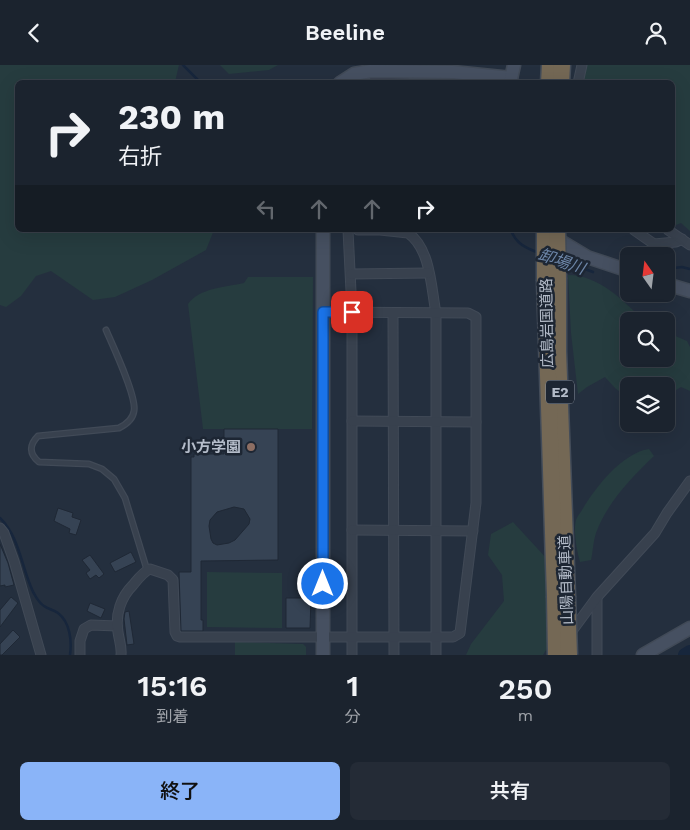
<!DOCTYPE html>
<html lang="ja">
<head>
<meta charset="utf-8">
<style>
  body { margin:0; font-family:"Work Sans","Noto Sans JP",sans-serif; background:#242b36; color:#f1f3f6; height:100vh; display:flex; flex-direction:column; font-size:19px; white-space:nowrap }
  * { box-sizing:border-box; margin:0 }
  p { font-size:16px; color:#a0a4aa }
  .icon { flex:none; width:28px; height:28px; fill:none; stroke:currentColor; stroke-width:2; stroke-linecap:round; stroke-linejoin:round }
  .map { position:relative; height:590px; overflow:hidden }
  .sheet { display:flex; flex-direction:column; background:#1b232e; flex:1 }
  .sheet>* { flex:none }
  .top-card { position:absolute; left:15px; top:15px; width:660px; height:152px; border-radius:8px; box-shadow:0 5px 20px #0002,0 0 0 1px #39404a; background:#1b232e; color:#f1f3f6; overflow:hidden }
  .needle { width:32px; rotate:346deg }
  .fabs { position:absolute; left:620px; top:182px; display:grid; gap:10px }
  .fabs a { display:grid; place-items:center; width:55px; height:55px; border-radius:8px; background:#1b232e; box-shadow:0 5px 20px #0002,0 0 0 1px #39404a; font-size:25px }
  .pin { position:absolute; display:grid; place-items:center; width:42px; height:42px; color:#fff; margin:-21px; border-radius:10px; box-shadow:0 2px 8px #0006 }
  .me { position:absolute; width:55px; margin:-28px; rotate:0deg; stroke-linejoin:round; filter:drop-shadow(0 0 4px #0008) }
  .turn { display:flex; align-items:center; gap:18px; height:105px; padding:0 20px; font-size:22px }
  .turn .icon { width:65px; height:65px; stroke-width:2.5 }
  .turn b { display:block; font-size:35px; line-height:42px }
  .lanes { display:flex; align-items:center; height:48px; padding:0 20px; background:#0003; justify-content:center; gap:25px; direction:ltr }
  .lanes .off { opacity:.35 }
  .eta { display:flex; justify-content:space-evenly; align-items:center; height:85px; text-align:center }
  .eta b { font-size:30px; font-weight:600; line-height:35px }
  .cta { display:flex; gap:10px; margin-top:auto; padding:10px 20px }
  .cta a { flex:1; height:58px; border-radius:8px; background:#8ab4f8; color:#111; font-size:20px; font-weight:600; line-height:58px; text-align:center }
  .cta a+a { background:#242b36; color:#f1f3f6 }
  header { display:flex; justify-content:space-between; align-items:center; height:65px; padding:0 20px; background:#1b232e; font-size:22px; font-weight:600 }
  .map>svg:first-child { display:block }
</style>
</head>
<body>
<header><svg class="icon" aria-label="back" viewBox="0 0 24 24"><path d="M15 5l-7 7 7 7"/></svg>Beeline<svg class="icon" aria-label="person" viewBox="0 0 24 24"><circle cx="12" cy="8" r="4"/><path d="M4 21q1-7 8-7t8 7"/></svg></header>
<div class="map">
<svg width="690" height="590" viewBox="0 0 690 590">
  <rect width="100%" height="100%" fill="#242f3e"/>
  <g fill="#263c3f">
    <path d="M 0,0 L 179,0 L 175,17 L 18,18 L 18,165 L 214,165 L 206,185 L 152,215 L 115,232 L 93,235 L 51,206 L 36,211 L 21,231 L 6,242 L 0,240 Z"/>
    <path d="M 220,0 L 278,0 L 269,5 L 229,9 Z"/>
    <path d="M 585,0 L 690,0 L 690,166 L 681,158 L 676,160 L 673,159 L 672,18 L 582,18 Z"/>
    <path d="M 568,210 C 599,210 624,236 644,256 L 629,256 L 629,294 L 666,294 L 666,267 L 687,276 L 690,282 L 690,326 L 681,322 L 666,331 L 666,321 L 629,321 L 629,334 L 615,323 L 605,312 L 587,322 L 578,329 L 571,268 Z"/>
    <path d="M 248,212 L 313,212 L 312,364 L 203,364 L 188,239 C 199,223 226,222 244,218 Z"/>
    <path d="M 649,384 L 654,391 C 631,413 607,438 596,468 C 593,477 593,487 591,495 L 580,497 C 577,487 573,466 576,455 C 577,452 580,448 582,445 C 595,423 622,388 649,384 Z"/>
    <path d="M 513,457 L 548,495 L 551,577 L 543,590 L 466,590 L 471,579 L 504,536 L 502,510 L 488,490 L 491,469 Z"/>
    <path d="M 207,507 L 282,508 L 282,563 L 207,562 Z"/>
    <path d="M 235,577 L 303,579 L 306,582 L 306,590 L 235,590 Z"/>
  </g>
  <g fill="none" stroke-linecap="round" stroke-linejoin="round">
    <g stroke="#17263c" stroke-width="2.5">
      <path d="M 183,0 L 201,18"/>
      <path d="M 511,165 C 516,179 526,183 539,188"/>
      <path d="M 563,196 L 593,207"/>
      <path d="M 666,204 L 682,202 L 690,204"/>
      <path d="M 0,453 C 19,472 21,499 31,522 C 33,528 39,538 44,541 C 48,544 54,545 58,548 C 70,557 72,576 70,590"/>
    </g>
    <path stroke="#17263c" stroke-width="14" d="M 685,590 L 690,587"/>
  </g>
  <g fill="#364354" stroke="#1f2835" fill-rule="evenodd">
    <path d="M 224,364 L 278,364 L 278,495 L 201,496 L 201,555 L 203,555 L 203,566 L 181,566 L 179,507 L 191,507 L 191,392 L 194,392 L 194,389 L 224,389 ZM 234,442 L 244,444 L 250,454 L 249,459 L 235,475 L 229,478 L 217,480 L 213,478 L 211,474 L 209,461 L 210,455 L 217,447 Z"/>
    <path d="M 58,443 L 73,448 L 72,452 L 81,455 L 76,470 L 69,468 L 70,464 L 54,456 Z"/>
    <path d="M 0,479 L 8,498 L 14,520 L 5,522 L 5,520 L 0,521 Z"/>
    <path d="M 131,487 L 136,497 L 115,507 L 110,498 Z"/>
    <path d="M 90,490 L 104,509 L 99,513 L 96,510 L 90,514 L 86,508 L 90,505 L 82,495 Z"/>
    <path d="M 11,532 L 18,538 L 0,562 L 0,545 Z"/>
    <path d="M 286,533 L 311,533 L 310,563 L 286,563 Z"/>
    <path d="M 90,538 L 105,544 L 101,553 L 87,546 Z"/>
    <path d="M 129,546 L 134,579 L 127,580 L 124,554 L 125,547 Z"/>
    <path d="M 13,565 L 20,572 L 2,590 L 0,590 L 0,579 Z"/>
  </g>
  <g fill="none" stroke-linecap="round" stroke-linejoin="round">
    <g stroke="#414a57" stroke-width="7">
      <path id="lane" d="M 106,265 C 113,281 137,332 134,346 C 133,354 127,359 119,363 L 38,371 C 29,380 29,389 39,397 L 89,399 L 102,404 L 114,414 L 125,433 L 147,505"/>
    </g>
    <g stroke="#414a57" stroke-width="11">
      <g id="street">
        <path d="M 578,18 L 582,0"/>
        <path d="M 348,165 L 352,247 L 352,590"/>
        <path d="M 358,165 L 380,165 L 408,168 C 431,184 431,223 436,248 L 436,590"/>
        <path d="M 634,165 L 654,179 L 676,177 L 682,174"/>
        <path d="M 668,165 L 690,180"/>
        <path d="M 351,209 L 428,208"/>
        <path d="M 393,248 L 394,590"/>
        <path d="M 352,356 L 476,357"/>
        <path d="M 0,463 L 4,468 L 14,496 L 41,590"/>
        <path d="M 352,465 L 473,466"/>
        <path d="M 597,533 L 597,590"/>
        <path d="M 569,570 L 597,532 L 655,468 L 667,448 L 690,416"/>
        <path d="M 80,590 L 80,576 L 84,564 L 91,560 L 117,561"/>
        <path d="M 121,590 C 122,582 119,575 118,567 C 115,549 121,532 133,520 C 138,514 143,507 150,504 L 168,510 L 173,515 L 175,567 L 177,571 L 180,572 L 453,572 L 460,568 L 476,438 L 476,252 L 468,248 L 323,247"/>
      </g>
    </g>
    <g stroke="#414a57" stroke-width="15">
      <g id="secondary">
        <path d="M 340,18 L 354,9 L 371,6 L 453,7 L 511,13"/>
        <path d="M 510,18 L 514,0"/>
        <path d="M 552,171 L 587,192 L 629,206"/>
        <path d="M 666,219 L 690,226"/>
        <path d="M 323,590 L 323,165"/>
        <path d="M 643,590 L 690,563"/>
      </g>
    </g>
    <g stroke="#434c59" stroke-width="19">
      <g id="highway">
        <path d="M 549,18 L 550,0"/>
        <path d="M 561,18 L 562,0"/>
        <path d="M 558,214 L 558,286 L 567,531"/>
        <path d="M 545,216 L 555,531"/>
      </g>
    </g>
    <use href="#lane" stroke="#38414e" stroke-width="4.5"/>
    <use href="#street" stroke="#38414e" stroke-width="9"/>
    <use href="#secondary" stroke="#465061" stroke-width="12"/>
    <use href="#highway" stroke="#746855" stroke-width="16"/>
    <g stroke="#434c59" stroke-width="19" stroke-linecap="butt">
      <g id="highway-bridge">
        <path d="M 545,165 L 545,216"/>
        <path d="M 557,165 L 558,214"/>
        <path d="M 555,531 L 556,590"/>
        <path d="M 567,531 L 569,590"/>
      </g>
    </g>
    <use href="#highway-bridge" stroke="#746855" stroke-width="16"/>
  </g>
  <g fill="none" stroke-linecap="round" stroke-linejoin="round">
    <g stroke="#114b97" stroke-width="12">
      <path id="route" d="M 323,519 L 323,247 L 352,247"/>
    </g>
    <use href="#route" stroke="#1a73e8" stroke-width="9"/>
  </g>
  <circle fill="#8d6e63" stroke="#1d2633" stroke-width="2" cx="251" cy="382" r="5"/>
  <g text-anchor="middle" stroke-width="5" stroke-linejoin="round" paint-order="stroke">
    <rect fill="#1d2633" stroke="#878f9c" stroke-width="1" x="546" y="315.5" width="28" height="23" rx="4"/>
    <g font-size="14" font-weight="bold" fill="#b4bcc9">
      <text x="560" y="332">E2</text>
    </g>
    <g font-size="15" fill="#b4bcc9" stroke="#1d2633">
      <text transform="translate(547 258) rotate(-91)" y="5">広島岩国道路</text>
      <text transform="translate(566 515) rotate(-92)" y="5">山陽自動車道</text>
    </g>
    <g font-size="15" font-weight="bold" fill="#b4bcc9" stroke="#1d2633" text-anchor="end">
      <text x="241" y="387">小方学園</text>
    </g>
    <g font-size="16" font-style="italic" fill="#6d86a8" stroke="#1d2633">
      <text transform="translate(562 196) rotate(19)" y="6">卸場川</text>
    </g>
  </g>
</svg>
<div class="fabs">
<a><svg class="needle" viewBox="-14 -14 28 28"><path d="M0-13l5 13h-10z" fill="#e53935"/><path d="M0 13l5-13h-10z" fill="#a0a4aa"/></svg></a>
<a><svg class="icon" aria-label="search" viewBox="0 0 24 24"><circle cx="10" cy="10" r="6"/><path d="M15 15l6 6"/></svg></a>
<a><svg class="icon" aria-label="layers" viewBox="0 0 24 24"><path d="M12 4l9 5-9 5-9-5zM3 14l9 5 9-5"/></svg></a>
</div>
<div class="pin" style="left:352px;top:247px;background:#d93025"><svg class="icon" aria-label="arrive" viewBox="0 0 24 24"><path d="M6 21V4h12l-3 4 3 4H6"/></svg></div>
<svg class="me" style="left:323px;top:519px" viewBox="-20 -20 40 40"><circle r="17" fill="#1a73e8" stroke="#fff" stroke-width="3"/><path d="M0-11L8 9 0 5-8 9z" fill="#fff"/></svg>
<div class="top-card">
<div class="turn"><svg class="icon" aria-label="right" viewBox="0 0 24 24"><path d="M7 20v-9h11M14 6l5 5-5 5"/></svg><div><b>230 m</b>右折</div></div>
<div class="lanes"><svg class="icon off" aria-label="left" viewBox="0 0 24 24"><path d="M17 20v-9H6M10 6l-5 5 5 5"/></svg><svg class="icon off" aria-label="ahead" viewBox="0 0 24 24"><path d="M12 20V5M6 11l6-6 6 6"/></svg><svg class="icon off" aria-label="ahead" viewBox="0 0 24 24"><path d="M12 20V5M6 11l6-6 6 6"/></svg><svg class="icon" aria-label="right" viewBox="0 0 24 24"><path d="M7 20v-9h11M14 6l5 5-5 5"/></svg></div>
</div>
</div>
<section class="sheet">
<div class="eta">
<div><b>15:16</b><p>到着</p></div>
<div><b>1</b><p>分</p></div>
<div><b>250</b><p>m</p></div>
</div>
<div class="cta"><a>終了</a><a>共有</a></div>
</section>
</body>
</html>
